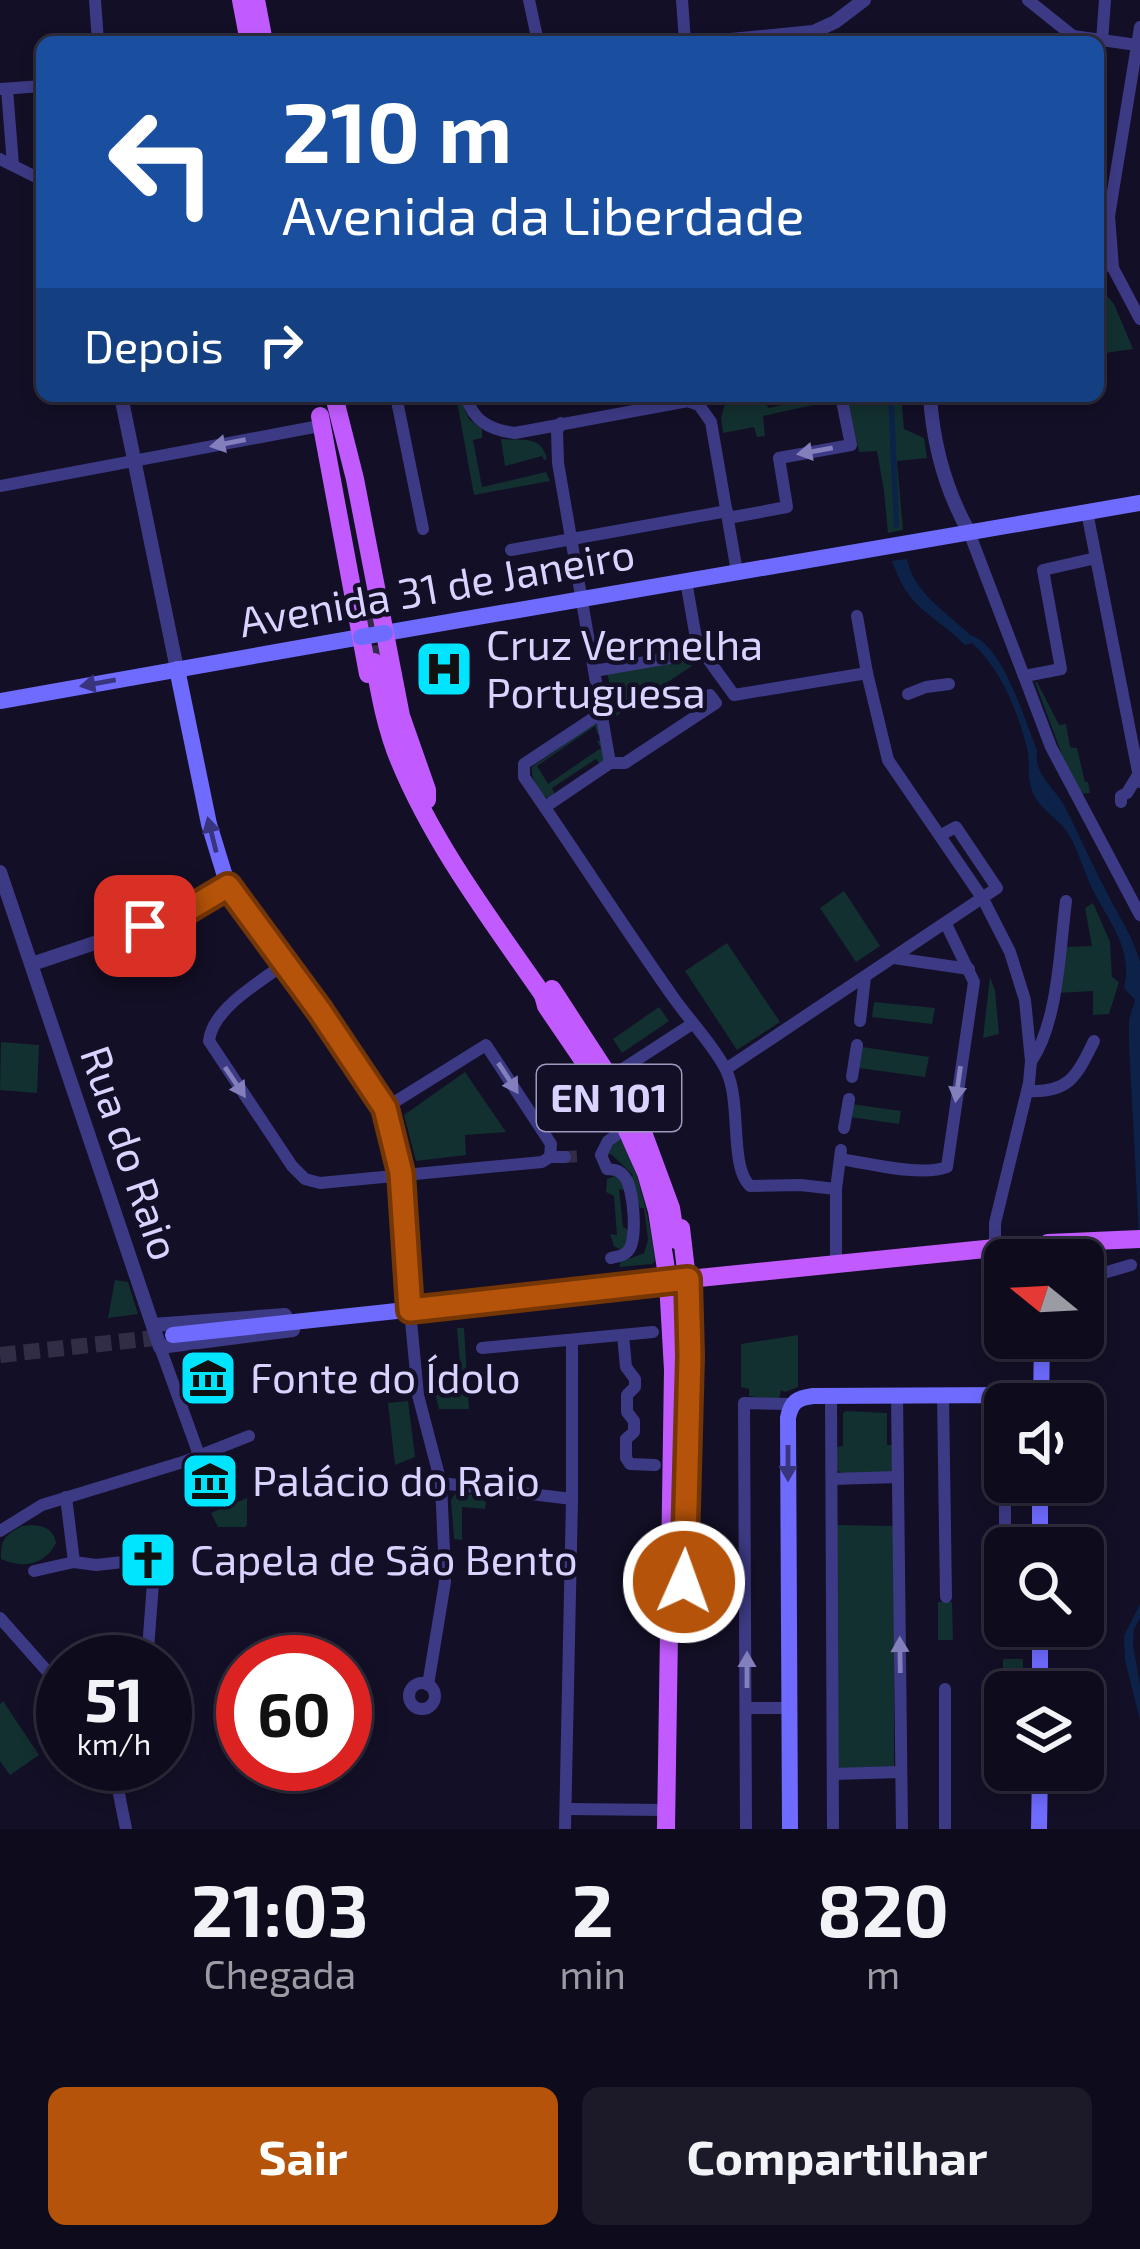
<!DOCTYPE html>
<html lang="pt">
<head>
<meta charset="utf-8">
<style>
  body { margin:0; font-family:"Exo 2",sans-serif; background:#1c1929; color:#f1f3f6; height:100vh; display:flex; flex-direction:column; font-size:45px; white-space:nowrap }
  * { box-sizing:border-box; margin:0 }
  p { font-size:39px; color:#9b9ba3 }
  .icon { flex:none; width:66px; height:66px; fill:none; stroke:currentColor; stroke-width:2; stroke-linecap:round; stroke-linejoin:round }
  .map { position:relative; height:1829px; overflow:hidden }
  .drawer { display:flex; flex-direction:column; background:#0e0b1c; flex:1 }
  .drawer>* { flex:none }
  .guide { position:absolute; left:36px; top:36px; width:1068px; height:366px; border-radius:18px; box-shadow:0 6px 18px #0003,0 0 0 3px #2e2b3b; background:#1a4fa0; color:#fff; overflow:hidden }
  .needle { width:78px; rotate:288deg }
  .controls { position:absolute; left:984px; top:1239px; display:grid; gap:24px }
  .controls a { display:grid; place-items:center; width:120px; height:120px; border-radius:18px; background:#0e0b1c; box-shadow:0 6px 18px #0003,0 0 0 3px #2e2b3b; font-size:60px }
  .speed { position:absolute; left:36px; top:1635px; display:flex; gap:24px; font-size:60px; font-weight:700; text-align:center }
  .speed>* { display:grid; place-content:center; width:156px; height:156px; border-radius:50%; background:#0e0b1c; box-shadow:0 6px 18px #0003,0 0 0 3px #2e2b3b; line-height:1 }
  .speed small { font-size:30px; font-weight:400 }
  .speed .limit { border:18px solid #d22; background:#fff; color:#111 }
  .pin { position:absolute; display:grid; place-items:center; width:102px; height:102px; color:#fff; margin:-51px; border-radius:24px; box-shadow:0 6px 18px #0006 }
  .me { position:absolute; width:132px; margin:-66px; rotate:2deg; stroke-linejoin:round; filter:drop-shadow(0 0 9px #0008) }
  .turn { display:flex; align-items:center; gap:42px; height:252px; padding:0 48px; font-size:54px }
  .turn .icon { width:156px; height:156px; stroke-width:2.5 }
  .turn b { display:block; font-size:84px; line-height:102px }
  .then { display:flex; align-items:center; height:114px; padding:0 48px; background:#0003; gap:24px; font-size:45px }
  .eta { display:flex; justify-content:space-evenly; align-items:center; height:204px; text-align:center }
  .eta b { font-size:72px; font-weight:700; line-height:84px }
  .button { display:flex; gap:24px; margin-top:auto; padding:24px 48px }
  .button a { flex:1; height:138px; border-radius:18px; background:#b45309; color:#fff; font-size:48px; font-weight:700; line-height:138px; text-align:center }
  .button a+a { background:#1c1929; color:#f1f3f6 }
  .map>svg:first-child { display:block }
</style>
</head>
<body>
<div class="map">
<svg width="1140" height="1829" viewBox="0 0 1140 1829">
  <rect width="100%" height="100%" fill="#130f26"/>
  <g fill="#12302f">
    <path d="M 1098,286 L 1114,304 L 1133,349 L 1098,354 Z"/>
    <path d="M 456,396 L 459,396 L 469,419 L 482,429 L 482,438 L 473,440 L 482,487 L 546,472 L 550,481 L 474,495 Z"/>
    <path d="M 752,396 L 759,396 L 769,408 L 820,396 L 836,396 L 836,400 L 763,416 L 765,436 L 757,437 L 754,427 L 723,433 L 721,417 L 725,404 Z"/>
    <path d="M 846,396 L 901,396 L 904,429 L 924,438 L 927,458 L 897,461 L 903,530 L 888,533 L 884,491 L 877,451 L 859,452 Z"/>
    <path d="M 501,439 C 522,441 541,434 547,459 L 544,460 L 542,456 L 505,466 Z"/>
    <path d="M 689,658 L 692,666 L 616,716 L 607,672 Z"/>
    <path d="M 1035,682 L 1037,682 L 1059,725 L 1066,724 L 1070,747 L 1077,748 L 1085,782 L 1088,782 L 1090,793 L 1081,794 L 1067,768 Z"/>
    <path d="M 598,721 L 601,732 L 598,735 L 595,726 L 537,766 L 548,784 L 601,748 L 597,741 L 603,740 L 608,759 L 602,766 L 596,759 L 552,788 L 555,795 L 547,798 C 539,791 530,778 532,767 Z"/>
    <path d="M 844,891 L 880,946 L 856,962 L 820,908 Z"/>
    <path d="M 1093,903 L 1110,942 L 1112,977 L 1119,982 L 1109,1014 L 1093,1015 L 1093,991 L 1057,993 L 1065,947 L 1092,946 L 1085,908 Z"/>
    <path d="M 727,943 L 780,1022 L 737,1050 L 685,971 Z"/>
    <path d="M 990,977 L 995,991 L 999,1034 L 983,1038 Z"/>
    <path d="M 874,1002 L 935,1008 L 932,1024 L 872,1017 Z"/>
    <path d="M 659,1007 L 669,1021 L 622,1053 L 613,1039 Z"/>
    <path d="M 1,1042 L 39,1045 L 37,1093 L 0,1090 Z"/>
    <path d="M 862,1047 L 929,1057 L 925,1077 L 859,1068 Z"/>
    <path d="M 465,1072 L 506,1132 L 465,1135 L 466,1155 L 416,1161 L 404,1115 Z"/>
    <path d="M 851,1104 L 901,1111 L 899,1124 L 850,1117 Z"/>
    <path d="M 617,1139 L 624,1141 C 640,1181 650,1218 655,1261 L 652,1264 L 619,1267 L 621,1262 L 644,1253 L 648,1240 L 644,1208 L 640,1208 L 631,1178 L 633,1175 L 611,1154 L 607,1155 Z"/>
    <path d="M 615,1176 L 619,1176 L 627,1191 L 619,1189 L 623,1227 L 631,1232 L 632,1241 L 621,1250 L 614,1246 L 610,1234 L 617,1235 L 614,1196 L 606,1192 L 607,1179 Z"/>
    <path d="M 115,1280 L 128,1282 L 138,1314 L 108,1318 Z"/>
    <path d="M 457,1328 L 464,1328 L 469,1409 L 439,1409 L 435,1393 L 462,1387 Z"/>
    <path d="M 798,1335 L 798,1387 L 785,1392 L 781,1390 L 779,1400 L 749,1396 L 749,1389 L 741,1387 L 741,1344 Z"/>
    <path d="M 408,1401 L 415,1457 L 395,1465 L 388,1403 Z"/>
    <path d="M 846,1411 L 887,1413 L 887,1445 L 894,1445 L 895,1467 L 890,1473 L 843,1474 L 837,1470 L 836,1447 L 843,1446 L 843,1413 Z"/>
    <path d="M 456,1493 L 479,1495 L 486,1503 L 485,1509 L 462,1507 L 462,1540 L 454,1539 L 451,1500 Z"/>
    <path d="M 247,1498 L 247,1525 L 245,1527 L 218,1527 L 211,1513 Z"/>
    <path d="M 837,1525 L 894,1526 L 894,1769 L 838,1770 Z"/>
    <path d="M 22,1526 C 38,1524 53,1526 56,1543 C 45,1565 23,1569 1,1559 C 0,1540 6,1534 22,1526 Z"/>
    <path d="M 938,1602 L 952,1602 L 953,1640 L 938,1640 Z"/>
    <path d="M 1003,1659 L 1023,1659 L 1023,1692 L 1005,1692 L 1005,1704 L 1003,1704 Z"/>
    <path d="M 3,1701 L 39,1755 L 10,1775 L 0,1761 L 0,1704 Z"/>
  </g>
  <g fill="#0c2248">
    <path d="M 888,396 L 894,396 L 894,399 L 899,527 L 894,528 Z"/>
    <path d="M 907,559 C 915,595 946,611 970,635 C 1003,644 1024,719 1037,750 C 1033,774 1055,788 1065,807 C 1080,836 1092,865 1107,893 C 1119,917 1133,936 1140,962 L 1140,1256 L 1129,1044 L 1129,1020 L 1135,1000 L 1124,988 C 1134,948 1107,920 1091,886 C 1083,869 1078,850 1069,835 C 1060,819 1041,811 1033,793 C 1026,778 1031,763 1027,748 C 1017,709 1001,670 972,643 L 965,645 C 931,611 910,612 892,561 Z"/>
    <path d="M 1140,1604 L 1140,1618 L 1134,1629 L 1133,1645 L 1140,1685 L 1140,1720 L 1125,1660 L 1124,1636 Z"/>
  </g>
  <g fill="none" stroke-linecap="round" stroke-linejoin="round">
    <path stroke="#312d47" stroke-width="12" stroke-dasharray="12 6" stroke-linecap="butt" d="M 565,1157 L 581,1156"/>
    <path stroke="#312d47" stroke-width="16" stroke-dasharray="16 8" stroke-linecap="butt" d="M 0,1355 L 172,1336"/>
    <path stroke="#312d47" stroke-width="18" stroke-dasharray="18 9" stroke-linecap="butt" d="M 373,618 L 381,661"/>
    <g stroke="#3d3a85" stroke-width="12">
      <path d="M 95,0 L 98,42"/>
      <path d="M 529,0 L 538,42"/>
      <path d="M 682,0 L 685,42"/>
      <path d="M 1028,0 L 1073,36 L 1137,45"/>
      <path d="M 1102,41 L 1105,0"/>
      <path d="M 1,89 L 42,86"/>
      <path d="M 7,89 L 13,165"/>
      <path d="M 0,159 L 42,180"/>
      <path d="M 1098,258 L 1113,268 L 1140,319"/>
      <path d="M 1113,268 L 1109,216 L 1140,27"/>
      <path d="M 396,396 L 423,529"/>
      <path d="M 466,396 C 473,421 490,430 515,433 L 715,396"/>
      <path d="M 1052,396 L 1052,398 L 1081,398"/>
      <path d="M 688,401 L 699,405 L 711,422 L 737,572"/>
      <path d="M 561,423 L 557,431 L 558,463 L 610,763"/>
      <path d="M 0,486 L 314,427 L 322,423"/>
      <path d="M 1087,512 L 1140,782"/>
      <path d="M 728,518 L 787,507 L 779,458 L 851,445 L 841,396"/>
      <path d="M 969,532 L 1051,747 L 1140,915"/>
      <path d="M 511,550 L 727,511"/>
      <path d="M 686,581 L 697,644 L 734,695 L 867,673"/>
      <path d="M 857,616 L 867,673 L 888,760 L 983,899 L 1010,952 L 1025,1000 L 1031,1061 L 1029,1083 L 995,1223 L 995,1248"/>
      <path d="M 600,670 L 703,652"/>
      <path d="M 1025,676 L 1061,669 L 1043,570 L 1096,558"/>
      <path d="M 908,694 L 926,687 L 949,684"/>
      <path d="M 601,713 L 524,764 L 524,777 C 574,849 621,923 671,994 C 687,1018 714,1045 726,1070 C 742,1102 729,1166 750,1186 L 800,1185 L 836,1189"/>
      <path d="M 1121,802 L 1121,796 L 1127,793 L 1138,775"/>
      <path d="M 545,807 L 610,763 L 625,763 L 716,703 L 710,695"/>
      <path d="M 894,958 L 969,969"/>
      <path d="M 284,964 C 260,982 212,1009 209,1041 L 292,1166 L 305,1179 L 320,1183 L 542,1162 L 550,1157 L 565,1157"/>
      <path d="M 860,1021 L 865,977"/>
      <path d="M 1032,1060 C 1058,1022 1060,947 1066,901"/>
      <path d="M 726,1069 L 997,888 L 956,827 L 941,835"/>
      <path d="M 618,1072 L 692,1024"/>
      <path d="M 852,1077 L 857,1045"/>
      <path d="M 1028,1091 C 1070,1093 1077,1075 1094,1041"/>
      <path d="M 385,1108 L 486,1045 L 551,1144 L 550,1157"/>
      <path d="M 844,1128 L 849,1099"/>
      <path d="M 601,1155 L 607,1169 C 615,1170 618,1169 624,1176 C 634,1187 638,1240 628,1251 C 622,1257 619,1256 611,1258"/>
      <path d="M 601,1155 L 608,1141 L 626,1128"/>
      <path d="M 840,1159 C 868,1163 921,1177 947,1167 L 974,982 L 946,924"/>
      <path d="M 836,1265 L 836,1189 L 841,1150"/>
      <path d="M 1083,1279 L 1131,1265"/>
      <path d="M 410,1310 L 418,1395 L 441,1483 L 444,1551 L 445,1582 L 428,1685"/>
      <path d="M 623,1335 L 626,1367 L 635,1379 L 635,1387 L 627,1395 L 627,1412 L 634,1421 L 634,1432 L 626,1439 L 626,1458 L 630,1464 L 655,1465"/>
      <path d="M 160,1347 L 199,1455"/>
      <path d="M 482,1348 L 653,1332"/>
      <path d="M 943,1394 L 946,1597"/>
      <path d="M 831,1395 L 833,1829"/>
      <path d="M 897,1395 L 902,1829"/>
      <path d="M 832,1479 L 898,1477"/>
      <path d="M 441,1483 L 572,1499"/>
      <path d="M 1005,1495 L 1005,1548"/>
      <path d="M 66,1497 L 74,1562"/>
      <path d="M 0,1531 L 42,1505 L 183,1462 L 249,1436"/>
      <path d="M 34,1571 L 74,1562 L 96,1565 L 132,1561 L 154,1570 L 147,1662"/>
      <path d="M 0,1618 L 47,1671 L 63,1695"/>
      <circle cx="422" cy="1696" r="13"/>
      <path d="M 747,1708 L 789,1708"/>
      <path d="M 105,1764 L 111,1780 L 117,1784 L 126,1829"/>
      <path d="M 833,1774 L 901,1772"/>
      <path d="M 117,1784 L 139,1771 L 140,1764"/>
      <path d="M 567,1809 L 666,1810"/>
      <path d="M 565,1829 L 572,1499 L 572,1340"/>
      <path d="M 746,1829 L 744,1403 L 791,1404"/>
      <path d="M 945,1829 L 945,1689"/>
    </g>
    <g stroke="#3d3a85" stroke-width="14">
      <path d="M 710,42 L 813,32 L 835,22 L 864,0"/>
      <path d="M 121,396 L 177,669"/>
      <path d="M 930,396 C 933,445 945,489 969,532"/>
      <path d="M 0,872 L 160,1347 L 293,1330"/>
      <path d="M 32,964 L 181,914 L 228,886"/>
      <path d="M 362,1074 C 369,1085 377,1095 383,1106 C 409,1155 407,1253 410,1310"/>
      <path d="M 153,1325 L 285,1315"/>
    </g>
    <g stroke="#6f6bff" stroke-width="16">
      <path d="M 385,633 L 1140,503"/>
      <path d="M 177,669 L 209,824 L 228,886 L 362,1074"/>
      <path d="M 0,701 L 361,637"/>
      <path d="M 173,1335 L 668,1282"/>
      <path d="M 1041,1404 L 1042,1338"/>
      <path d="M 1040,1548 L 1040,1482"/>
      <path d="M 1040,1626 L 1040,1692"/>
      <path d="M 790,1829 L 788,1418 C 791,1402 797,1398 813,1396 L 1015,1395 L 1038,1404"/>
      <path d="M 1039,1829 L 1040,1770"/>
    </g>
    <g stroke="#c25bff" stroke-width="18">
      <path d="M 241,0 L 249,42"/>
      <path d="M 256,0 L 264,42"/>
      <path d="M 334,396 L 355,479 L 401,716 L 427,790 L 427,800"/>
      <path d="M 320,416 L 368,674"/>
      <path d="M 374,662 C 380,695 386,729 399,760 C 434,845 491,920 543,995 L 551,1003"/>
      <path d="M 552,989 L 640,1124 L 671,1208 L 676,1240"/>
      <path d="M 543,995 L 546,1006 L 612,1103 L 626,1128 L 646,1173 L 657,1211 L 668,1282 L 673,1370 L 666,1829"/>
      <path d="M 681,1228 L 690,1304 L 690,1356 L 682,1607"/>
      <path d="M 1048,1243 L 1140,1239"/>
      <path d="M 679,1280 L 995,1248 L 1041,1249 L 1055,1244"/>
    </g>
    <path stroke="#6f6bff" stroke-width="16" d="M 361,637 L 385,633"/>
  </g>
  <defs><path id="oneway-solid" d="M-6-.8H1V-3.2L6.5 0L1 3.2V.8H-6Z" transform="scale(3)"/></defs>
  <g fill="#837fbc">
    <use href="#oneway-solid" transform="translate(228 443) rotate(169)"/>
    <use href="#oneway-solid" transform="translate(815 451) rotate(170)"/>
    <use href="#oneway-solid" transform="translate(508 1078) rotate(57)"/>
    <use href="#oneway-solid" transform="translate(235 1082) rotate(56)"/>
    <use href="#oneway-solid" transform="translate(958 1084) rotate(98)"/>
    <use href="#oneway-solid" transform="translate(900 1655) rotate(-91)"/>
    <use href="#oneway-solid" transform="translate(747 1670) rotate(-90)"/>
  </g>
  <g fill="#38347d">
    <use href="#oneway-solid" transform="translate(98 683) rotate(170)"/>
    <use href="#oneway-solid" transform="translate(212 835) rotate(-104)"/>
    <use href="#oneway-solid" transform="translate(788 1463) rotate(90)"/>
  </g>
  <g fill="none" stroke-linecap="round" stroke-linejoin="round">
    <g stroke="#753606" stroke-width="30">
      <path id="route" d="M 145,926 L 181,914 L 228,886 L 320,1011 L 385,1108 L 401,1173 L 410,1310 L 688,1279 L 690,1356 L 684,1582"/>
    </g>
    <use href="#route" stroke="#b45309" stroke-width="21"/>
  </g>
  <defs>
    <g id="hospital-square" transform="scale(3)"><rect x="-9" y="-9" width="18" height="18" rx="4" fill="#00e5ff" stroke="#130f26"/><path d="M-5-5h3v3.5h4V-5h3V5h-3V1.5h-4V5h-3Z" fill="#111"/></g>
    <g id="museum-square" transform="scale(3)"><rect x="-9" y="-9" width="18" height="18" rx="4" fill="#00e5ff" stroke="#130f26"/><path d="M0-6L6-3V-2H-6V-3ZM-5-1h2V3h-2ZM-1-1h2V3h-2ZM3-1h2V3H3ZM-6 4H6V6H-6Z" fill="#111"/></g>
    <g id="church-square" transform="scale(3)"><rect x="-9" y="-9" width="18" height="18" rx="4" fill="#00e5ff" stroke="#130f26"/><path d="M-1.2-6h2.4v3.5h3.3v2.4h-3.3V6h-2.4V-.1h-3.3v-2.4h3.3Z" fill="#111"/></g>
  </defs>
  <g fill-rule="evenodd">
    <use href="#hospital-square" x="444" y="669"/>
    <use href="#museum-square" x="208" y="1378"/>
    <use href="#museum-square" x="210" y="1481"/>
    <use href="#church-square" x="148" y="1560"/>
  </g>
  <g text-anchor="middle" stroke-width="9" stroke-linejoin="round" paint-order="stroke">
    <rect fill="#130f26" stroke="#9e99be" stroke-width="3" x="537" y="1065" width="144" height="66" rx="9"/>
    <g font-size="39" font-weight="bold" fill="#d9d4ff">
      <text x="609" y="1112">EN 101</text>
    </g>
    <g font-size="42" fill="#d9d4ff" stroke="#130f26">
      <text transform="translate(437 588) rotate(-10)" y="15">Avenida 31 de Janeiro</text>
      <text transform="translate(130 1153) rotate(71)" y="15">Rua do Raio</text>
    </g>
    <g font-size="42" fill="#d9d4ff" stroke="#130f26" text-anchor="start">
      <text x="486" y="660">Cruz Vermelha<tspan x="486" dy="48">Portuguesa</tspan></text>
      <text x="250" y="1393">Fonte do Ídolo</text>
      <text x="252" y="1496">Palácio do Raio</text>
      <text x="190" y="1575">Capela de São Bento</text>
    </g>
  </g>
</svg>
<div class="controls">
<a><svg class="needle" viewBox="-14 -14 28 28"><path d="M0-13l5 13h-10z" fill="#e53935"/><path d="M0 13l5-13h-10z" fill="#9b9ba3"/></svg></a>
<a><svg class="icon" aria-label="sound" viewBox="0 0 24 24"><path d="M4 9h4l5-4v14l-5-4H4zM17 9q2 3 0 6"/></svg></a>
<a><svg class="icon" aria-label="search" viewBox="0 0 24 24"><circle cx="10" cy="10" r="6"/><path d="M15 15l6 6"/></svg></a>
<a><svg class="icon" aria-label="layers" viewBox="0 0 24 24"><path d="M12 4l9 5-9 5-9-5zM3 14l9 5 9-5"/></svg></a>
</div>
<div class="speed"><div>51<small>km/h</small></div><div class="limit">60</div></div>
<div class="pin" style="left:145px;top:926px;background:#d93025"><svg class="icon" aria-label="arrive" viewBox="0 0 24 24"><path d="M6 21V4h12l-3 4 3 4H6"/></svg></div>
<svg class="me" style="left:684px;top:1582px" viewBox="-20 -20 40 40"><circle r="17" fill="#b45309" stroke="#fff" stroke-width="3"/><path d="M0-11L8 9 0 5-8 9z" fill="#fff"/></svg>
<div class="guide">
<div class="turn"><svg class="icon" aria-label="left" viewBox="0 0 24 24"><path d="M17 20v-9H6M10 6l-5 5 5 5"/></svg><div><b>210 m</b>Avenida da Liberdade</div></div>
<div class="then">Depois<svg class="icon" aria-label="right" viewBox="0 0 24 24"><path d="M7 20v-9h11M14 6l5 5-5 5"/></svg></div>
</div>
</div>
<section class="drawer">
<div class="eta">
<div><b>21:03</b><p>Chegada</p></div>
<div><b>2</b><p>min</p></div>
<div><b>820</b><p>m</p></div>
</div>
<div class="button"><a>Sair</a><a>Compartilhar</a></div>
</section>
</body>
</html>
